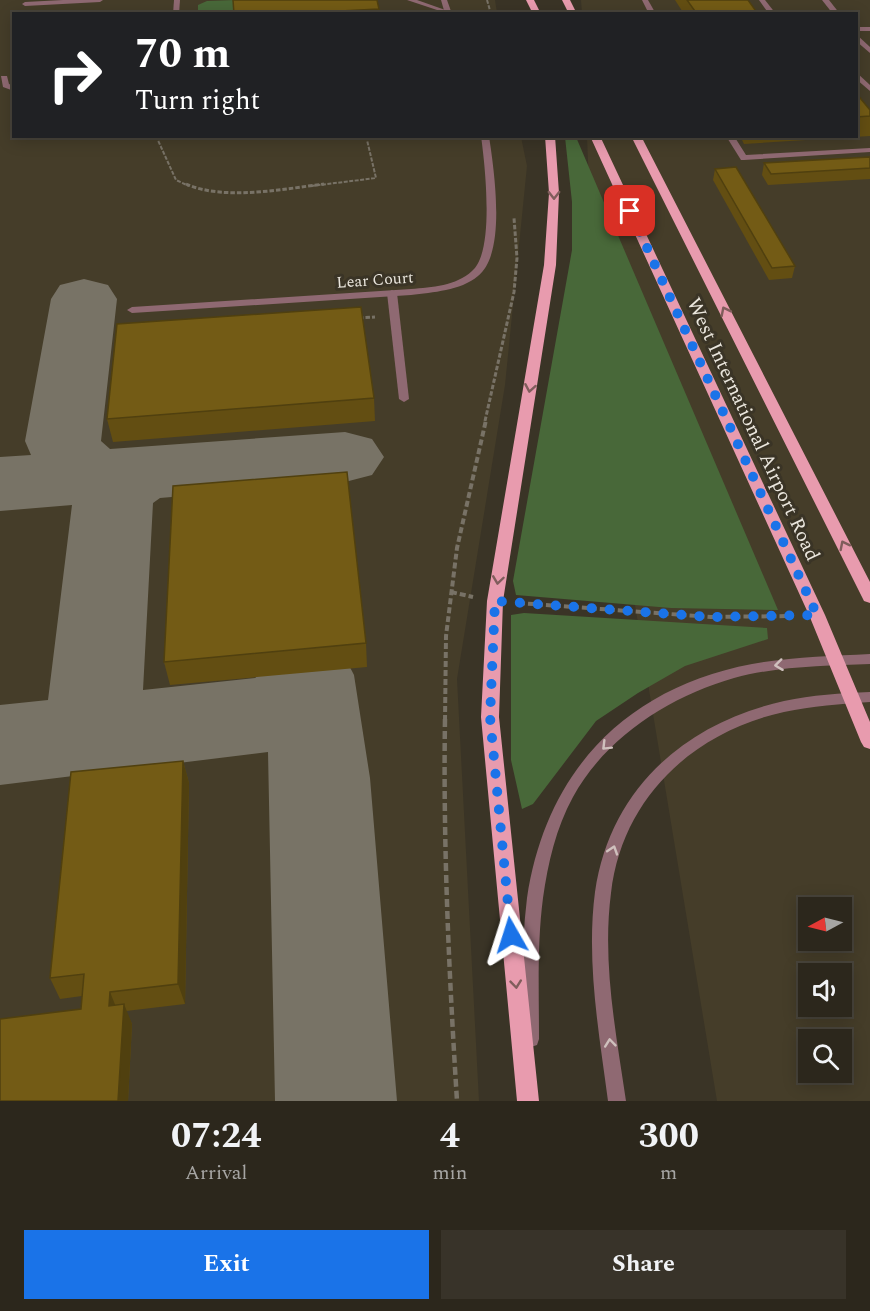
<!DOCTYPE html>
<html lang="en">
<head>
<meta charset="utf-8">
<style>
  body { margin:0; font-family:Spectral,serif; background:#383329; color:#f1f3f6; height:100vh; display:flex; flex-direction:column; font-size:22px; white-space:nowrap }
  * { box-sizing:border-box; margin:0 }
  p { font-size:20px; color:#a6a5a3 }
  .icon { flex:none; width:33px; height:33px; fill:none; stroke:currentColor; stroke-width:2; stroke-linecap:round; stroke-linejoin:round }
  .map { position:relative; height:1101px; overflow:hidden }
  .side { display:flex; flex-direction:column; background:#2c271c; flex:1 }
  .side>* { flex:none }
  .banner { position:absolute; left:12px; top:12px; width:846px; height:126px; border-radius:0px; box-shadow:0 3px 15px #0003,0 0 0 2px #48443b; background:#202124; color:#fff; overflow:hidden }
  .needle { width:39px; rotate:263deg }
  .fabs { position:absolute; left:798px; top:897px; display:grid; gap:12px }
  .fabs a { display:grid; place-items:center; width:54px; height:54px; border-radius:0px; background:#2c271c; box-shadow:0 3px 15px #0003,0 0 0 2px #48443b; font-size:30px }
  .pin { position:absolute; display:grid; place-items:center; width:51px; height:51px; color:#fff; margin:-26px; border-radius:12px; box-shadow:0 3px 9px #0006 }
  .me { position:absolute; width:66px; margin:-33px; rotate:354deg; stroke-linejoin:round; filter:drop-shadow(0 0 4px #0008) }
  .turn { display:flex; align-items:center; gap:21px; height:126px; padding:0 24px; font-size:27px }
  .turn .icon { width:78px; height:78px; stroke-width:2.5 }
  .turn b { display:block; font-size:42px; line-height:51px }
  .eta { display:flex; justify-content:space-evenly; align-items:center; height:102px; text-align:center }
  .eta b { font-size:36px; font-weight:700; line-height:42px }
  .primary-button { display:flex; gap:12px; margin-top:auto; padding:12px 24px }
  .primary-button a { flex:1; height:69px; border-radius:0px; background:#1a73e8; color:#fff; font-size:24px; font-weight:700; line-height:69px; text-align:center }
  .primary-button a+a { background:#383329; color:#f1f3f6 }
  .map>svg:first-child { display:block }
</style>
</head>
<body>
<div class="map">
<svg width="870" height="1101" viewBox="0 0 870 1101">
  <rect width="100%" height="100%" fill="#3a3426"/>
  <g fill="#453d29" fill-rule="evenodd">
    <path d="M 0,0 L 495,0 L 497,13 L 14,14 L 14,136 L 521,137 L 527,166 L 505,385 L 457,679 L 479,1101 L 0,1101 Z"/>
    <path d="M 581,0 L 870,0 L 870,1101 L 717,1101 L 597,375 L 587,137 L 856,136 L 856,14 L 582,13 ZM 808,908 L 842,908 L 842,940 L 808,940 ZM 808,974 L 842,974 L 842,1006 L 808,1006 ZM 808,1040 L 842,1040 L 842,1072 L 808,1072 Z"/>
  </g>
  <g fill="#486839">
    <path d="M 235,0 L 235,13 L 198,14 L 198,5 L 207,1 Z"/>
    <path d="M 565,137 L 576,137 L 778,610 L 671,608 L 516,595 L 513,581 L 572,250 L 572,202 Z"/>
    <path d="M 524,613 L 767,628 L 768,639 L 685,666 L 638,693 L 596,721 L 533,804 L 522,809 L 511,760 L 511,615 Z"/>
  </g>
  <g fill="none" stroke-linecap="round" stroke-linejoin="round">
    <path fill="#787366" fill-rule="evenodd" d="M 84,279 L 108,285 L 117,299 L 101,441 L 110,449 L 345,432 L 372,439 L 384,457 L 372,475 L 345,482 L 160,498 L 153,503 L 143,690 L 255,678 L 264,671 L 275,650 L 308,639 L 341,650 L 354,675 L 370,778 L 397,1101 L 275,1101 L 268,752 L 0,785 L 0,705 L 48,700 L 72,505 L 0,511 L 0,457 L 31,455 L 25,441 L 51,299 L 60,285 Z"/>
    <g stroke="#787266" stroke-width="2" stroke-dasharray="4 1.5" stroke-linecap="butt">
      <path d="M 487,0 L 491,14"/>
      <path d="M 156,136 L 176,180 L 189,186"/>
      <path d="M 311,186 L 376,178 L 367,140"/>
    </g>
    <g stroke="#787266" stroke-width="3" stroke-dasharray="4.5 2" stroke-linecap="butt">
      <path d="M 186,184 C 224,201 283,189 324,184"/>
      <path d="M 359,318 L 375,317"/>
      <path d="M 485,421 L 514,292 L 517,258 L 514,218"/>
    </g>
    <g stroke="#787266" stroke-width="4" stroke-dasharray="6 3" stroke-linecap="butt">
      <path d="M 451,592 L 473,597"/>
      <path d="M 519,603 L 711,617 L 793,616"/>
      <path d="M 445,721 L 446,636 L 457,548 L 486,420"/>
    </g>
    <path stroke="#787266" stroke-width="4.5" stroke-dasharray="8 4" stroke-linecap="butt" d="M 445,719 C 443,846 449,974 457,1101"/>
    <g fill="#8f6972" fill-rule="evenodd">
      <path d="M 63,0 L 103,0 L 100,2 L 25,6 L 22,4 L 25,2 Z"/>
      <path d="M 407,0 L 417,0 L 451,12 L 446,13 Z"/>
      <path d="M 642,0 L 648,0 L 656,14 L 649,14 Z"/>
      <path d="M 759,0 L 765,0 L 776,14 L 769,14 Z"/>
      <rect x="856" y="27" width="14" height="4"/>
      <path d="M 856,72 L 870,85 L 870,91 L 856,79 Z"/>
      <path d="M 1,76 L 7,76 L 9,84 L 14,86 L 14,91 L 3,87 Z"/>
      <path d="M 726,136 L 734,136 L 746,155 L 870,148 L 870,152 L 744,160 L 741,160 Z"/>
      <path d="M 392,290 L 397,293 L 409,399 L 404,402 L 399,399 L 387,293 Z"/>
    </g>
    <g fill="#8f6972" fill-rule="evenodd">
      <path d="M 174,0 L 180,0 L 179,14 L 173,14 Z"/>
      <path d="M 441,0 L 447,0 L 452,14 L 445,14 Z"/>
      <path d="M 822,0 L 829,0 L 840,14 L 833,14 Z"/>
      <path d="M 856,34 L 870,47 L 870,53 L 856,41 Z"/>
      <path d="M 481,136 L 489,136 C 494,170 507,253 478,276 C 460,291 433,292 411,295 L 132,313 L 127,310 L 132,307 L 411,289 C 432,287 456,286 472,271 C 495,252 485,165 481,136 Z"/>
    </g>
    <g fill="#8f6972" fill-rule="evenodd">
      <path d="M 870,654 L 870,664 C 825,666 778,666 734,678 C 670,696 605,738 573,797 C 556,828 548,863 543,898 C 537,944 539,992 539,1039 L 537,1045 L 531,1047 L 525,1045 L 523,1039 C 523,992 521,945 527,898 C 546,771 626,688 752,664 C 791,657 831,656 870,654 Z"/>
      <path d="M 870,692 L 870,702 C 841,704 812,706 784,712 C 693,732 622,798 611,893 C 602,962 616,1033 626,1101 L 608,1101 C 599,1033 586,961 595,892 C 610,789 685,723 784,701 C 812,695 841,693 870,692 Z"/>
    </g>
    <g fill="#e89bae" fill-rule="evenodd">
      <path d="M 526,0 L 534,0 L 541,14 L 533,14 Z"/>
      <path d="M 562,0 L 570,0 L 577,14 L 569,14 Z"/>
      <path d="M 545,136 L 555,136 L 559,193 L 556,265 L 503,601 L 499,717 L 539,1101 L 517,1101 L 481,717 L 487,601 L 544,265 L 549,193 Z"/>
      <path d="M 590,136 L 600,136 L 825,615 L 870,722 L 870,749 L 864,747 L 861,742 L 809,615 Z"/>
      <path d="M 631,136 L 641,136 L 870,582 L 870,603 L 864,601 L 862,597 Z"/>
    </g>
  </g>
  <g fill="#634e12">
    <path d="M 675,0 L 748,0 L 758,14 L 684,14 Z"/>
    <path d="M 379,9 L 380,14 L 234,14 Z"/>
    <path d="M 856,93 L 870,110 L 870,136 L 744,144 L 740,136 L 856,136 Z"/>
    <path d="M 870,157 L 870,179 L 768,185 L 762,175 L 764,163 Z"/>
    <path d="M 715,169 L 795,266 L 792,278 L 769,280 L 713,180 Z"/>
    <path d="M 374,398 L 375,421 L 113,442 L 107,419 Z"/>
    <path d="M 366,643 L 367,667 L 170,685 L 164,662 Z"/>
    <path d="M 183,761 L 189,783 L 185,1004 L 126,1011 L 132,1024 L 128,1101 L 0,1101 L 81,1009 L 82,996 L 60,999 L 50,978 Z"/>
  </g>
  <g fill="#50400f">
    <path d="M 183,761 L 189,783 L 185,1004 L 178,984 Z"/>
    <path d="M 110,992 L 118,1012 L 109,1006 Z"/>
    <path d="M 124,1004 L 132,1024 L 128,1101 L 118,1101 Z"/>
  </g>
  <g fill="#735b15" stroke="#50400f" stroke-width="1.5">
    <path d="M 233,0 L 377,0 L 379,9 L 282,14 L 234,14 Z"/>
    <path d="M 687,0 L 748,0 L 758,14 L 697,14 Z"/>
    <path d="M 856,93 L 870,110 L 870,116 L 856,117 Z"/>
    <path d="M 870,157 L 870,168 L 771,174 L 764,163 Z"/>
    <path d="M 736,167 L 795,266 L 772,268 L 715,169 Z"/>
    <path d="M 361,307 L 374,398 L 107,419 L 117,324 Z"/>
    <path d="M 347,472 L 366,643 L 164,662 L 173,486 Z"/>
    <path d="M 183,761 L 178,984 L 110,992 L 109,1006 L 124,1004 L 118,1101 L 0,1101 L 0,1019 L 81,1009 L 84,974 L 50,978 L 71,772 Z"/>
  </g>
  <defs><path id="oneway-chevron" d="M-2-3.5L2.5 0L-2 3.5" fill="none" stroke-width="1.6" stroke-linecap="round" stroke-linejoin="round" transform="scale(1.5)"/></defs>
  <g stroke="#805d5c">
    <use href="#oneway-chevron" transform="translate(554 195) rotate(90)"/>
    <use href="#oneway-chevron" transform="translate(725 311) rotate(-117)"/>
    <use href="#oneway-chevron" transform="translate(530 388) rotate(100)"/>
    <use href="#oneway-chevron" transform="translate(844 545) rotate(-117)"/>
    <use href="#oneway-chevron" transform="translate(498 580) rotate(98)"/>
    <use href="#oneway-chevron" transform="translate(516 984) rotate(84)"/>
  </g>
  <g stroke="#cfc0bd">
    <use href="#oneway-chevron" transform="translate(779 665) rotate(173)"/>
    <use href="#oneway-chevron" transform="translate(606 746) rotate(135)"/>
    <use href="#oneway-chevron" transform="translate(613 850) rotate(-72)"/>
    <use href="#oneway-chevron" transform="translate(610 1043) rotate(-96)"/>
  </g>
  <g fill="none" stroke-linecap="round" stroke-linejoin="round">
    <path stroke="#1a73e8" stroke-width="10" stroke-dasharray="0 18" d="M 511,935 L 490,717 L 495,601 L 711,617 L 817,615 L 630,211"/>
  </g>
  <g text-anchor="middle" stroke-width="6" stroke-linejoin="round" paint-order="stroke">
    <g font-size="16" fill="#eae6dd" stroke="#3a3426">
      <text transform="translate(375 279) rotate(-4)" y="6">Lear Court</text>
    </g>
    <g font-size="20" fill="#eae6dd" stroke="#3a3426">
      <text transform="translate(754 429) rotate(65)" y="7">West International Airport Road</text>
    </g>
  </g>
</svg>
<div class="fabs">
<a><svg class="needle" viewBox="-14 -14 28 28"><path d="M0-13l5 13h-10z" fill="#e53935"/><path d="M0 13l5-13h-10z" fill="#a6a5a3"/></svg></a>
<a><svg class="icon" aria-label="sound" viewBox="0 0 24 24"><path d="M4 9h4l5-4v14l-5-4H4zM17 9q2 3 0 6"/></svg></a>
<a><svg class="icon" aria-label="search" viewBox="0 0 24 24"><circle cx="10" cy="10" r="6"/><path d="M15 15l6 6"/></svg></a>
</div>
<div class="pin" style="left:630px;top:211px;background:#d93025"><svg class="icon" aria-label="arrive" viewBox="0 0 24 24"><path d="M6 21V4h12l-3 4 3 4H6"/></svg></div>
<svg class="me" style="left:511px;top:935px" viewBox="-20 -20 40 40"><path d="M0-17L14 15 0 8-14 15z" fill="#1a73e8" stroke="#fff" stroke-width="4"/></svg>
<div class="banner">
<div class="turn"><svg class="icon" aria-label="right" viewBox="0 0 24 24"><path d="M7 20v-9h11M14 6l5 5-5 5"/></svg><div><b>70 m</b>Turn right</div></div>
</div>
</div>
<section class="side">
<div class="eta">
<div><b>07:24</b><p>Arrival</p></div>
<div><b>4</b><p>min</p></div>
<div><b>300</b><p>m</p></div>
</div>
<div class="primary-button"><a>Exit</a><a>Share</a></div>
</section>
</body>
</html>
